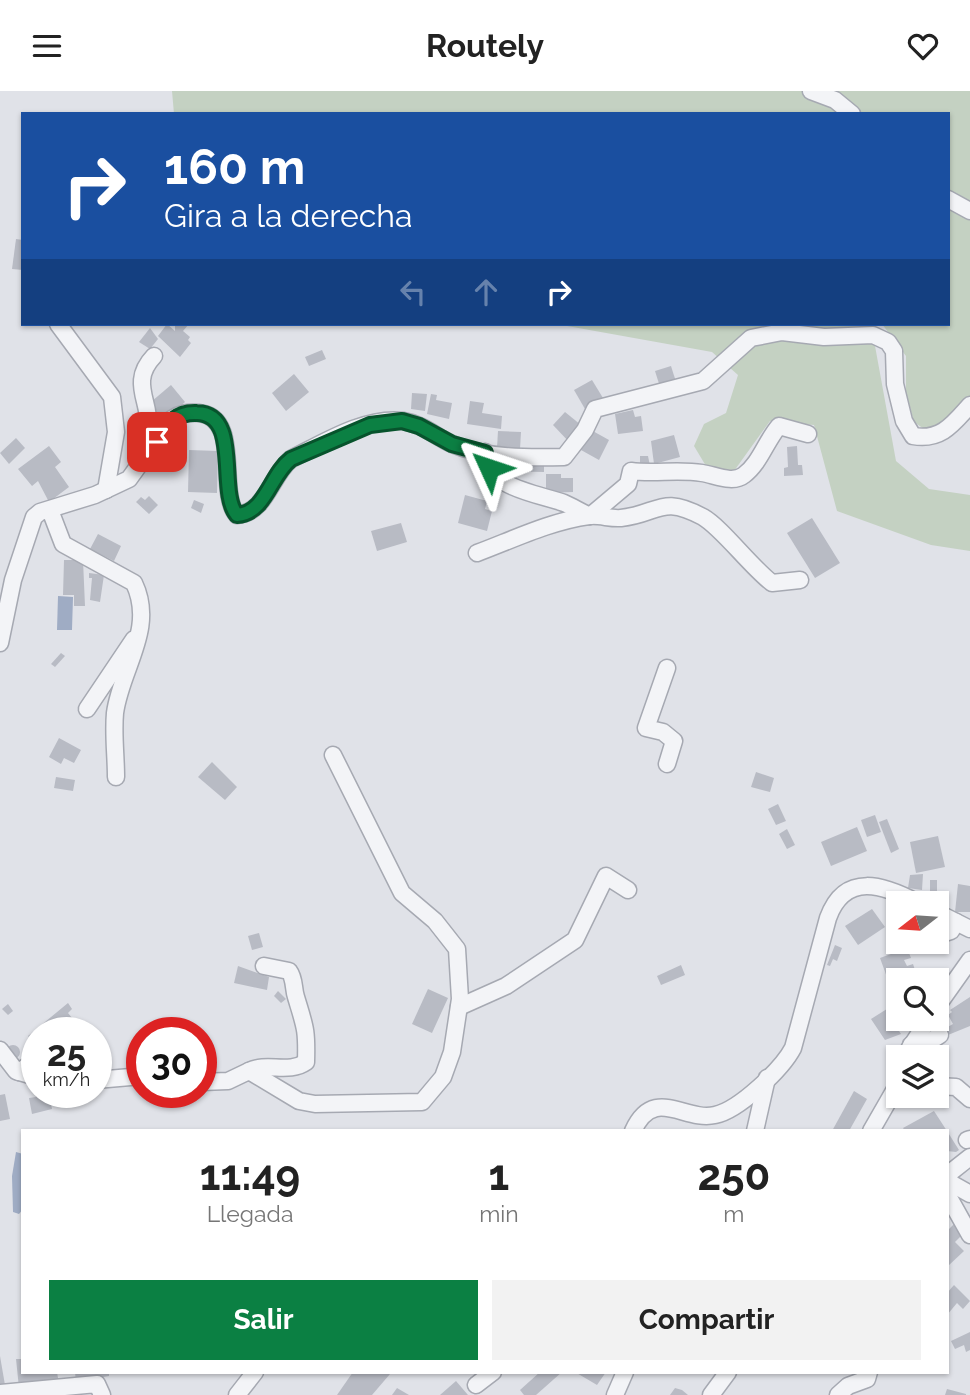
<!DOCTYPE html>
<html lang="es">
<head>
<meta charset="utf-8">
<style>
  body { margin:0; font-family:Raleway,sans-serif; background:#f2f2f2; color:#222; height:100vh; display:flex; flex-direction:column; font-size:26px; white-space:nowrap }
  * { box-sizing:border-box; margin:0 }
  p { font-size:23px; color:#767676 }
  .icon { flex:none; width:38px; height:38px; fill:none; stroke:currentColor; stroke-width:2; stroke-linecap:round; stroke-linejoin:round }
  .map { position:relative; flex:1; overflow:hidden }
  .drawer { position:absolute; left:21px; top:1038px; width:928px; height:245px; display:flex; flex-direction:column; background:#fff; border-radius:0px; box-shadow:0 2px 5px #0004 }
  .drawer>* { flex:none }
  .guide { position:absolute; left:21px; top:21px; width:929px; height:214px; border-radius:0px; box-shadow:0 2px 5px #0004; background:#1a4fa0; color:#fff; overflow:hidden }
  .needle { width:46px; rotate:253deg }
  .tools { position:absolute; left:886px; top:800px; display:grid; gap:14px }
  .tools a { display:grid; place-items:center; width:63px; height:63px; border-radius:0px; background:#fff; box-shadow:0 2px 5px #0004; font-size:35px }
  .speed { position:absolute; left:21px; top:926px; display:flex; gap:14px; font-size:35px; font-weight:700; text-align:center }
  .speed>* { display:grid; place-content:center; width:91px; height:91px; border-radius:50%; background:#fff; box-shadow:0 2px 5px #0004; line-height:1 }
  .speed small { font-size:18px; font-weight:400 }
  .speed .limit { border:10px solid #d22; background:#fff; color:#111 }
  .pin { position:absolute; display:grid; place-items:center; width:60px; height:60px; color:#fff; margin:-30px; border-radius:14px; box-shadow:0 4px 10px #0006 }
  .me { position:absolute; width:77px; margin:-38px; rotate:312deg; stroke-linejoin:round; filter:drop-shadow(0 0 5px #0008) }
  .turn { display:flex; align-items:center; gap:24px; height:147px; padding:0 28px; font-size:32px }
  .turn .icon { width:91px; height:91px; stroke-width:2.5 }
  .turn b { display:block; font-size:49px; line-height:60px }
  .lanes { display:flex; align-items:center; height:66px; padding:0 28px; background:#0003; justify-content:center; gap:35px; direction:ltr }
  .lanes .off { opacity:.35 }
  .eta { display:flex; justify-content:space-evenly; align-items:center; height:119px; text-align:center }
  .eta b { font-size:42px; font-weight:700; line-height:49px }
  .cta { display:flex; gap:14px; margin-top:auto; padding:14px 28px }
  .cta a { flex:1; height:80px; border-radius:0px; background:#0b8043; color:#fff; font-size:28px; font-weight:700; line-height:80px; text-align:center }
  .cta a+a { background:#f2f2f2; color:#222 }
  header { display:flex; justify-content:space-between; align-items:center; height:91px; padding:0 28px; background:#fff; font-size:32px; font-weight:700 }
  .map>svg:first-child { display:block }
</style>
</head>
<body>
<header><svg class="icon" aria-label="menu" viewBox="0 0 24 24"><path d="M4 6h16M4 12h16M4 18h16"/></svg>Routely<svg class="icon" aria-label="heart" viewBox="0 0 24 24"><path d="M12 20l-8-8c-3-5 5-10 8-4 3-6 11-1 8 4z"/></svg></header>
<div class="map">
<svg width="970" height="1304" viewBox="0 0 970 1304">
  <rect width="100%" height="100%" fill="#e0e2e8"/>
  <g fill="#c4d1c2">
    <path d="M 172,0 L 970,0 L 970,305 L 943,333 L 927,340 L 914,331 L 906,302 L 906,265 L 882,233 L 948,233 L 948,23 L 174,23 Z"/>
    <path d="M 556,233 L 871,233 L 896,370 L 929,398 L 970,404 L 970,460 L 931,454 L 837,420 L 814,334 L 770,330 L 734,380 L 706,375 L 694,355 L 704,333 L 726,322 L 738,284 L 712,261 Z"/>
  </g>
  <g fill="#9facc4">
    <path d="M 58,505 L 73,506 L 72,539 L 57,539 Z"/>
    <path d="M 16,1061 L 23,1063 L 23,1118 L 19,1123 L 13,1121 L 12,1085 Z"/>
  </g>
  <g fill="#b8bbc4">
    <path d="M 16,148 L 23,149 L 23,179 L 12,178 Z"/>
    <path d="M 167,233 L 175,240 L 175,233 L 189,233 L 183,240 L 190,246 L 188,249 L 191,252 L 180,266 L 158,245 Z"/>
    <path d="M 150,237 L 158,248 L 150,258 L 139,251 Z"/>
    <path d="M 322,259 L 326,268 L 309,275 L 305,266 Z"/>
    <path d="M 671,275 L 677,294 L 661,299 L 655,280 Z"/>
    <path d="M 294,283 L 309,301 L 286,320 L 272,302 Z"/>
    <path d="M 592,289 L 603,307 L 585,318 L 574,299 Z"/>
    <path d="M 171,294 L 185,311 L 160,333 L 145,316 Z"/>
    <path d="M 412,302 L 427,303 L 425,320 L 411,318 Z"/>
    <path d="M 431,303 L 437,304 L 436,309 L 452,312 L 449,328 L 427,323 Z"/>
    <path d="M 470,310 L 484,312 L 482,322 L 502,325 L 501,338 L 467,333 Z"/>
    <path d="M 633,319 L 635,326 L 641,325 L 643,340 L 618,343 L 615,323 Z"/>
    <path d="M 565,321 L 581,334 L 571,353 L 553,334 Z"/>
    <path d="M 177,334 L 185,339 L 180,348 L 184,350 L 181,355 L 185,357 L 171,378 L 156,369 Z"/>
    <path d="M 591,339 L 609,349 L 599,369 L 581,359 Z"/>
    <path d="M 498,340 L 521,341 L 520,358 L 497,357 Z"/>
    <path d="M 674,344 L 680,366 L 654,373 L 651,350 Z"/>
    <path d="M 16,347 L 25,357 L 9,373 L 0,362 Z"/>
    <path d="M 49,355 L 61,371 L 55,376 L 69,396 L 49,411 L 38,390 L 32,395 L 18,378 Z"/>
    <path d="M 797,355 L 798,374 L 802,374 L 803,384 L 784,385 L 784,377 L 788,376 L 787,356 Z"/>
    <path d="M 189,359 L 218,360 L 217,402 L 188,401 Z"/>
    <path d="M 640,365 L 648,365 L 650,375 L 640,373 Z"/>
    <path d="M 493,366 L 544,372 L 544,381 L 499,380 Z"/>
    <path d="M 546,383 L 561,383 L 561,387 L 573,387 L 573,401 L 546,402 Z"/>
    <path d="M 465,404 L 487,410 L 485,418 L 492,420 L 487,440 L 458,432 Z"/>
    <path d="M 149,405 L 158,414 L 149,423 L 136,411 L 141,406 L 145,409 Z"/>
    <path d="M 194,409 L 204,413 L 201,422 L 191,417 Z"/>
    <path d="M 812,427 L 840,472 L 815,487 L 787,442 Z"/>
    <path d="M 401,432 L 407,451 L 377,460 L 371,440 Z"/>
    <path d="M 98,443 L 121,455 L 114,470 L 90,458 Z"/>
    <path d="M 64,469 L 83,469 L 85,515 L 74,515 L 74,504 L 63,504 Z"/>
    <path d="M 89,482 L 104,484 L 100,511 L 90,509 L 92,487 L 89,487 Z"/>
    <path d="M 61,562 L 65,565 L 55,576 L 51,573 Z"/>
    <path d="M 59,647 L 81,659 L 74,672 L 64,667 L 61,673 L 49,666 Z"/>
    <path d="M 212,671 L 237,696 L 225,709 L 198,686 Z"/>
    <path d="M 756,681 L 774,687 L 770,701 L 751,696 Z"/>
    <path d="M 56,686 L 75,689 L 73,700 L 54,697 Z"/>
    <path d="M 778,713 L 786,730 L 776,734 L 768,718 Z"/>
    <path d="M 875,724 L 881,741 L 867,746 L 861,729 Z"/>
    <path d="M 887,728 L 899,758 L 891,762 L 879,731 Z"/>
    <path d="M 857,736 L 867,760 L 831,775 L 821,751 Z"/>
    <path d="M 787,738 L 795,754 L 787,758 L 779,743 Z"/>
    <path d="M 938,745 L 945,776 L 916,782 L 910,751 Z"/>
    <path d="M 923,783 L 922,799 L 908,797 L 910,784 Z"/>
    <rect x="930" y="789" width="7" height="12"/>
    <path d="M 958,793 L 970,795 L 970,821 L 955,821 Z"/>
    <path d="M 872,818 L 885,836 L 858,854 L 845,835 Z"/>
    <path d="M 259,842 L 263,856 L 252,859 L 248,845 Z"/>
    <path d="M 835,854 L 842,857 L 837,870 L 833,868 L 830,875 L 827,874 Z"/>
    <path d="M 907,857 L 911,867 L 904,869 L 907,875 L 913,873 L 915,879 L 888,889 L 880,867 Z"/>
    <path d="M 681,874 L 685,884 L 661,894 L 657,885 Z"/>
    <path d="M 238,875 L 269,886 L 267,899 L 234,892 Z"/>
    <path d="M 428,898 L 448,907 L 432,942 L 412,933 Z"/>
    <path d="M 278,900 L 286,908 L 281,912 L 274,905 Z"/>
    <path d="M 970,906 L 970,935 L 948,944 L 944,938 L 953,933 L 948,924 L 952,921 L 950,919 Z"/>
    <path d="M 898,911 L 898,928 L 913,928 L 912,932 L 899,940 L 901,943 L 885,949 L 871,928 Z"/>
    <path d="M 68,912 L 72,918 L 68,922 L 82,939 L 68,942 L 58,929 L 54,931 L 63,942 L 37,942 L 37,955 L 28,945 Z"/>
    <path d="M 8,913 L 13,920 L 8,924 L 2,918 Z"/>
    <circle cx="13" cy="961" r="7"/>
    <path d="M 142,965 L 142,978 L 135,978 L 134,966 Z"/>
    <path d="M 854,1000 L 867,1008 L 849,1040 L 832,1040 Z"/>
    <path d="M 35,1001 L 49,1003 L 52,1018 L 32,1023 L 29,1007 L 36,1006 Z"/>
    <path d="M 5,1003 L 10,1028 L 0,1030 L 0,1004 Z"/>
    <path d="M 934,1020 L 947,1040 L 905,1040 L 903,1037 Z"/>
    <path d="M 947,1040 L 959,1059 L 956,1061 L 947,1060 Z"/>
    <path d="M 954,1133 L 963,1143 L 955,1151 L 964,1160 L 947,1176 L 947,1140 Z"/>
    <path d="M 954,1194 L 970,1210 L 963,1218 L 957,1212 L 947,1224 L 947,1202 Z"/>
    <path d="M 970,1241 L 970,1259 L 966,1261 L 964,1254 L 955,1258 L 951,1250 Z"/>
    <path d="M 0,1265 L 5,1294 L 0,1294 Z"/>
    <path d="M 16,1268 L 23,1268 L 23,1281 L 57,1281 L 59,1293 L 19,1297 Z"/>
    <path d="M 75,1281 L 109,1281 L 109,1285 L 76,1291 Z"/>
    <path d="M 353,1281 L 387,1281 L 390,1283 L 372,1304 L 337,1304 Z"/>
    <path d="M 540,1281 L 562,1281 L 536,1304 L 524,1304 L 520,1299 Z"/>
    <path d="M 575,1281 L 606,1281 L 597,1294 Z"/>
    <path d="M 456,1290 L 468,1304 L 440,1304 Z"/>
    <path d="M 397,1297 L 409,1304 L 392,1304 Z"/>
    <path d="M 675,1297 L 682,1299 L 688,1304 L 670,1304 Z"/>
    <path d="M 947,1298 L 966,1303 L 966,1304 L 945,1304 Z"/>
  </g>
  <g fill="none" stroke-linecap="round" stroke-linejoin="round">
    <g stroke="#a6a9b2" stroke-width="19">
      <g id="minor">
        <path d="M 811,0 L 835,9 L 852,23"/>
        <path d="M 948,108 L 970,120"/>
        <path d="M 58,233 L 112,306 L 116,341 L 106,399"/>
        <path d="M 485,361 C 484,397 540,403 564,412 C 573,416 581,421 590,425"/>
        <path d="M 147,365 L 141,357 C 143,350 147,342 148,335 C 151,311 129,291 154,265"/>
        <path d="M 50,419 L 63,453 L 134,492 C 156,538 121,577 115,622 C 113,643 116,665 116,686"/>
        <path d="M 590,425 L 628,393 L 631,380 C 655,383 678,378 702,382 C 715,384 733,393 744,384 C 760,372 766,350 779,335 L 808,343"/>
        <path d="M 477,462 C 512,449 551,430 589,425 C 600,424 611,428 621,427 C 659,423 661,403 703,426 C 722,437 750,475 772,492 L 800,489"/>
        <path d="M 0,552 L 13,489 L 34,426 L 40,421 L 95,404 L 129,388 L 172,328 C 181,322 188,321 199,322 C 242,326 217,401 237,424 C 266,422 271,384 291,368 C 323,352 366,325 403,330 C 422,333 435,345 452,353 C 485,367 528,367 564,366 L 585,339 L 595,318 L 703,290 L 751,247 L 782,241 L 824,246 L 873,244 L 888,251 L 894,260 L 895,293 L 904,330 L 913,345 C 941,350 953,333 970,314"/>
        <path d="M 87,618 L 134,548"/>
        <path d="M 667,673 L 674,650 L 663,641 L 646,637 L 667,577"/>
        <path d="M 936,821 L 970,838"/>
        <path d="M 936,845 L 951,840 L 956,831"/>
        <path d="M 459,916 L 506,895 L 575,849 L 606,785 L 628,799"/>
        <path d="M 936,917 L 970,869"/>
        <path d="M 911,954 L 921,956 L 940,944"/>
        <path d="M 0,959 L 16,980 L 37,986"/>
        <path d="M 904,966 L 929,928"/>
        <path d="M 249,980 C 267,971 289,983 306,971 C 307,938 305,936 296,906 C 293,897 295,888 289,880 L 264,875"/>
        <path d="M 19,981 L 37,968"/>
        <path d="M 96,989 L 142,985"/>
        <path d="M 201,991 L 228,990 L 249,980 L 299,1010 L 315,1013 L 422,1011 L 443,986 L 452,961 L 460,908 L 457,858 L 435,830 L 402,802 L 333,664"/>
        <path d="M 936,995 L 956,996 L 970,1008"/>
        <path d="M 633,1040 C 654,994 684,1031 715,1024 C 739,1019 782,978 793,957 L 828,827 C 845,780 884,794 918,812"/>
        <path d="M 755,1040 L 767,987"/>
        <path d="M 871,1040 L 898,993"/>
        <path d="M 967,1049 L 970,1048"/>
        <path d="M 947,1090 L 951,1081 L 970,1066"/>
        <path d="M 947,1090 L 970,1103"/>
        <path d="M 947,1103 L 970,1144"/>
        <path d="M 476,1294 L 493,1281"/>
        <path d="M 0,1302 L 97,1293 L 102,1304"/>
        <path d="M 237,1304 L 255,1281"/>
        <path d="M 615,1304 L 625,1281"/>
        <path d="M 711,1304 L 728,1281"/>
        <path d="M 838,1304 L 848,1295 L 867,1288 L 869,1281"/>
      </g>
    </g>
    <use href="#minor" stroke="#f3f4f7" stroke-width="16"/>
  </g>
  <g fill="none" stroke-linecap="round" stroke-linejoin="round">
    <g stroke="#07532c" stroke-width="18">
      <path id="route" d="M 157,351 C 168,333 175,321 197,322 C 242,323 217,401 237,424 C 266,422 270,384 291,368 L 370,334 L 402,330 L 419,335 L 452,353 L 485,362 L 489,377"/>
    </g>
    <use href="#route" stroke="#0b8043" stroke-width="12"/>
  </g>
</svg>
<div class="tools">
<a><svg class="needle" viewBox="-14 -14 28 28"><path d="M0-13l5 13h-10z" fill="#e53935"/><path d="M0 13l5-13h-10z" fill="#767676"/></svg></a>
<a><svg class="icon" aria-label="search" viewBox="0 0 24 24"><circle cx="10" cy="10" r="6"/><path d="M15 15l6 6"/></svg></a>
<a><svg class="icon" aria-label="layers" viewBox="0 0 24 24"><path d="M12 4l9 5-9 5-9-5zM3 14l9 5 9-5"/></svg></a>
</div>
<div class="speed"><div>25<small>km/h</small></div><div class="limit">30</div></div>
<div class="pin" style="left:157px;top:351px;background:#d93025"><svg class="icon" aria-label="arrive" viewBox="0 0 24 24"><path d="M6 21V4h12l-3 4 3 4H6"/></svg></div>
<svg class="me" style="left:489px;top:377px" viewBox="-20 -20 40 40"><path d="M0-17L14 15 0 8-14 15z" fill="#0b8043" stroke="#fff" stroke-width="4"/></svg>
<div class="guide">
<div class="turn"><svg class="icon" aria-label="right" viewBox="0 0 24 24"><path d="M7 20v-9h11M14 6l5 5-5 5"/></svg><div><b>160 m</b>Gira a la derecha</div></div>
<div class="lanes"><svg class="icon off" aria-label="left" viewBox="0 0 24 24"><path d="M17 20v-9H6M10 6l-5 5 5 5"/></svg><svg class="icon off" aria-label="ahead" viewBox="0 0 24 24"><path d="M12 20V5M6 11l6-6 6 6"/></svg><svg class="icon" aria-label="right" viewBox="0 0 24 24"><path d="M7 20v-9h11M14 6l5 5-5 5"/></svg></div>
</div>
<section class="drawer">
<div class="eta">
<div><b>11:49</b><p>Llegada</p></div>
<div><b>1</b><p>min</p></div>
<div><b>250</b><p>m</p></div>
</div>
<div class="cta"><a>Salir</a><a>Compartir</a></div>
</section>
</div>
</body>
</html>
